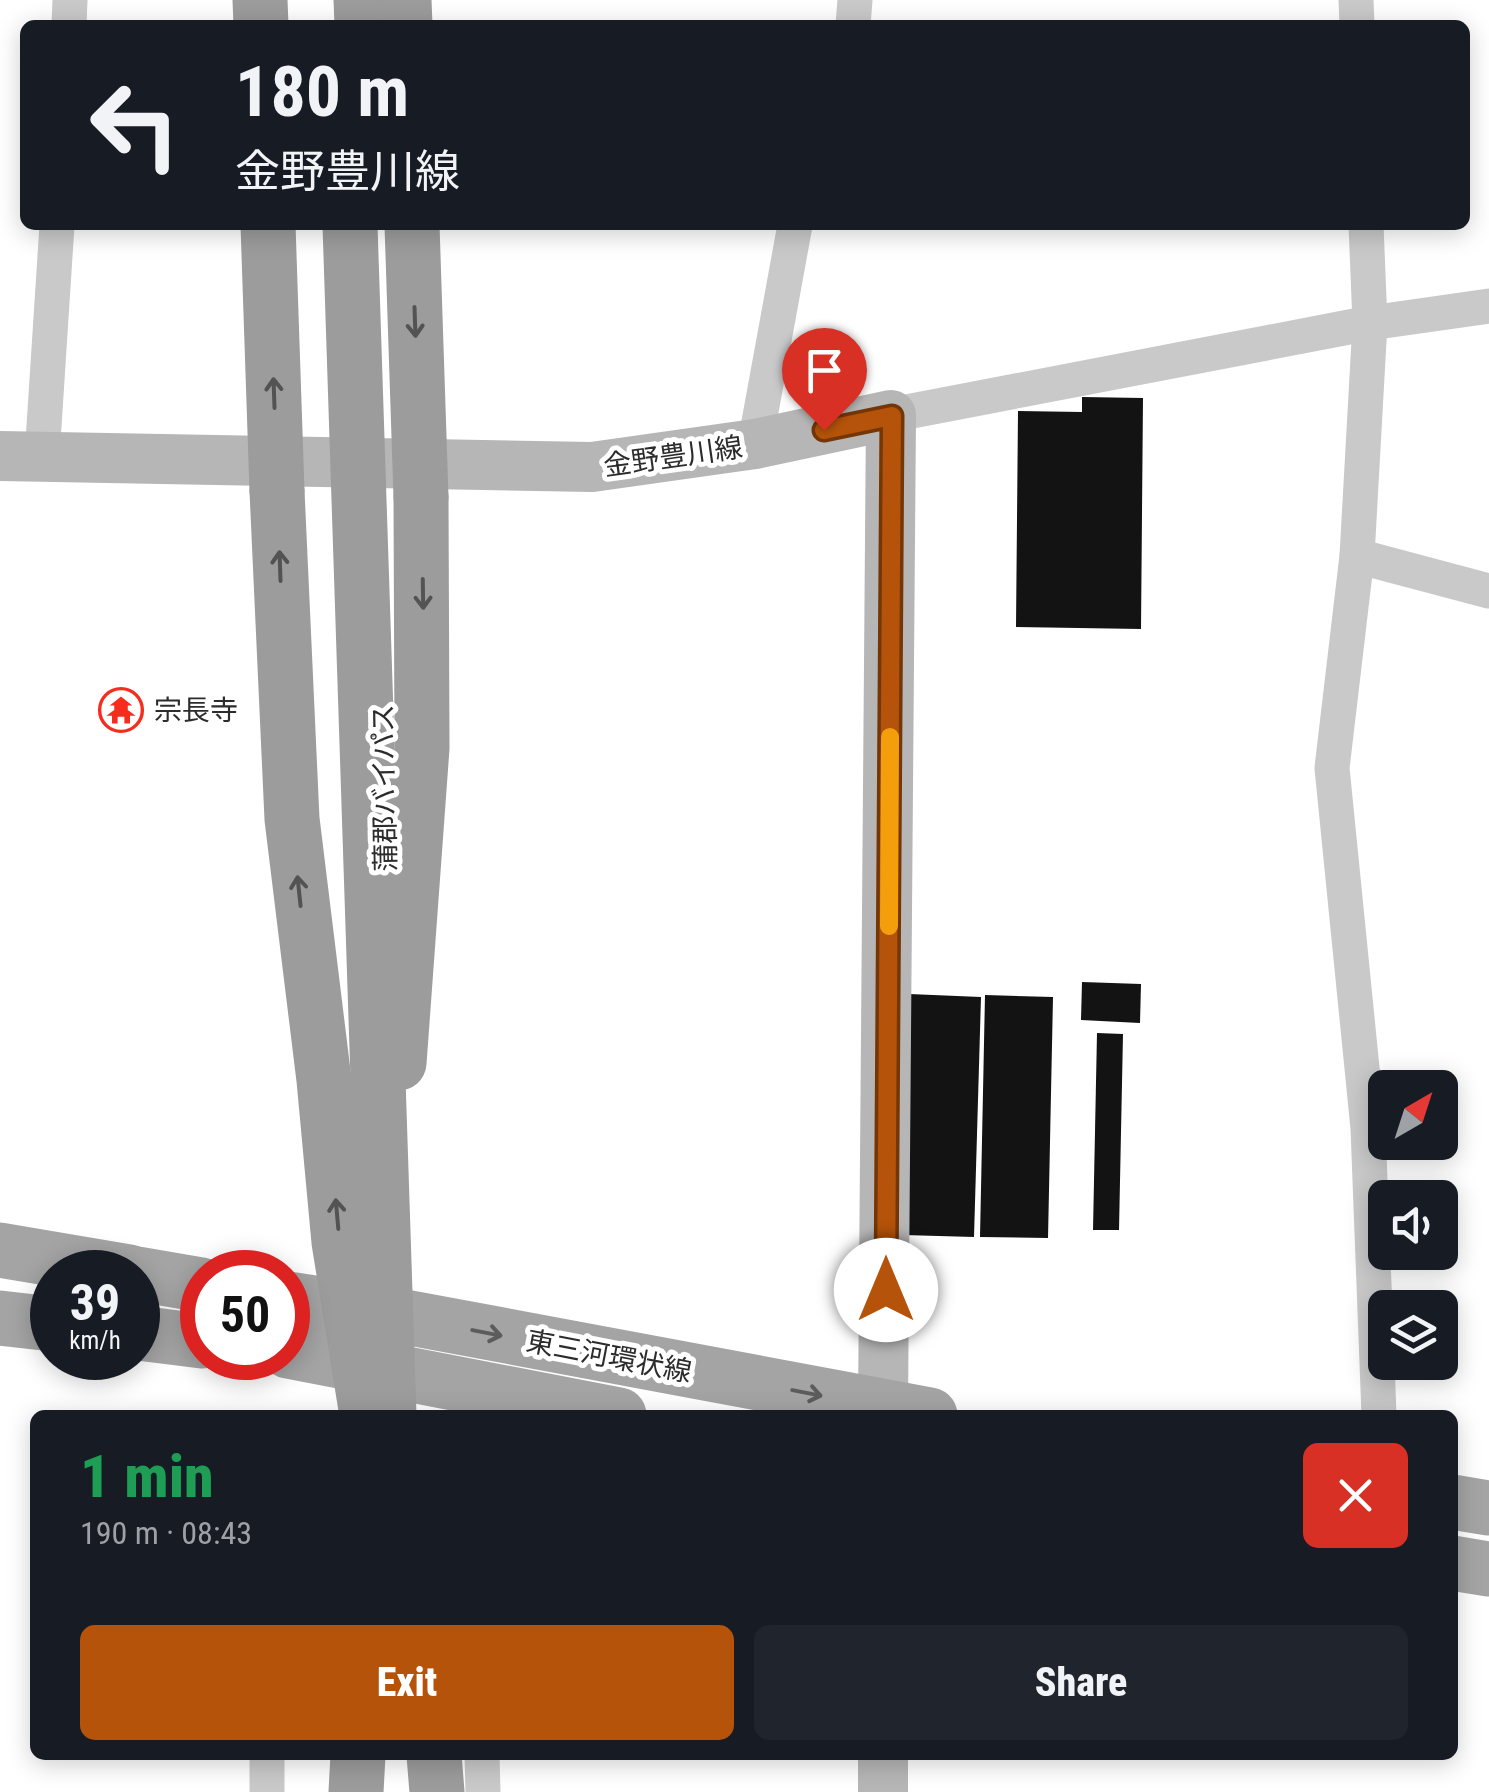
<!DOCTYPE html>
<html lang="en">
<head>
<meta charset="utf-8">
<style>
  body { margin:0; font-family:"Roboto Condensed","Noto Sans JP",sans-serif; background:#20242c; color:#f1f3f6; height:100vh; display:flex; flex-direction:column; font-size:38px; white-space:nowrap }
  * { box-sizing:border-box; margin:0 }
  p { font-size:32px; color:#9ea1a6 }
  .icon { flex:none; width:55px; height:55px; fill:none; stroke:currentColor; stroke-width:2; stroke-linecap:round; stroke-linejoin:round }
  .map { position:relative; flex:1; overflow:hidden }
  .details { position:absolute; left:30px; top:1410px; width:1428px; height:350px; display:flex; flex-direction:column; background:#171b24; border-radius:15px; box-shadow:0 5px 25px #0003 }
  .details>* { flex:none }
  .banner { position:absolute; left:20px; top:20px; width:1450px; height:210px; border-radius:15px; box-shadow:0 5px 25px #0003; background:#171b24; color:#f1f3f6; overflow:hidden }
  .needle { width:65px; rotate:39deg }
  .buttons { position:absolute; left:1368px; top:1070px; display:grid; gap:20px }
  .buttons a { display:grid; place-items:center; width:90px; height:90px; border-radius:15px; background:#171b24; box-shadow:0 5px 25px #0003; font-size:50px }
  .speed { position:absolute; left:30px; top:1250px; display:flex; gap:20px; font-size:50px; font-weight:700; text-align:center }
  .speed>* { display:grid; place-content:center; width:130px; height:130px; border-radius:50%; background:#171b24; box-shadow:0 5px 25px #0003; line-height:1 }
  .speed small { font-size:25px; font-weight:400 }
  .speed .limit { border:15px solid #d22; background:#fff; color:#111 }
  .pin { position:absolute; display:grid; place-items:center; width:85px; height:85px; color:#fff; margin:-102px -42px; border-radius:50% 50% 50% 0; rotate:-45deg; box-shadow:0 0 10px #0007 }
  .pin .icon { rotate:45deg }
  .me { position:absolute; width:110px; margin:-55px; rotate:0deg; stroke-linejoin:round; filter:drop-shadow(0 0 8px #0008) }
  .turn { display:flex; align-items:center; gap:35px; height:210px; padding:0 50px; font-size:45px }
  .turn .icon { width:130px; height:130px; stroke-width:2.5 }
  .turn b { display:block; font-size:70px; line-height:85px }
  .round { display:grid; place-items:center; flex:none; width:105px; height:105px; border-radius:15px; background:#20242c }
  .overview { display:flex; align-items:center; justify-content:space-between; height:170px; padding:0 50px }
  h1 { font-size:60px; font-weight:800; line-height:75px; color:#1e9e55 }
  .cta { display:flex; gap:20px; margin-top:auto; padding:20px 50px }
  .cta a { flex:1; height:115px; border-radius:15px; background:#b45309; color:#fff; font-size:40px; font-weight:800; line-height:115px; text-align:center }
  .cta a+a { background:#20242c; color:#f1f3f6 }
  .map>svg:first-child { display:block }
</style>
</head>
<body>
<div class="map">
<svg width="1489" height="1792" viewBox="0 0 1489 1792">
  <rect width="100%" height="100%" fill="#fff"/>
  <g fill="#131313">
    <path d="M 1082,397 L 1143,398 L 1141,629 L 1016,627 L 1018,411 L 1082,412 Z"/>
    <path d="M 1082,982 L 1141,984 L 1140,1023 L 1081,1020 Z"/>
    <path d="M 909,994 L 981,997 L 974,1237 L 903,1235 Z"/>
    <path d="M 985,995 L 1053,997 L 1048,1238 L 980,1237 Z"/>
    <path d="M 1097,1033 L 1123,1034 L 1119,1230 L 1093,1230 Z"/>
  </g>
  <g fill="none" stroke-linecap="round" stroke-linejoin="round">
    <g stroke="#c9c9c9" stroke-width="35">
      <path d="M 1356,0 L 1357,25"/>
      <path d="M 69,25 L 70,0"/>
      <path d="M 853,25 L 855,0"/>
      <path d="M 1366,225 L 1370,323 L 1357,556 L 1332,768 L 1368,1128 L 1379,1415"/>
      <path d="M 891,415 L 1370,323 L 1489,306"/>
      <path d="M 755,444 L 795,225"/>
      <path d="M 42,457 L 57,225"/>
      <path d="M 1357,556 L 1489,591"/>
      <path d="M 267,1755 L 267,1792"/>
      <path d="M 482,1755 L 483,1792"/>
    </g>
    <g stroke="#b6b6b6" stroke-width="50">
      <path d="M 0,456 L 592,467 L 755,444 L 891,415 L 883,1407"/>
      <path d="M 883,1792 L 883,1755"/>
    </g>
    <g stroke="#a4a4a4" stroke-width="55">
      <path d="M 0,1250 L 130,1272"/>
      <path d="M 138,1274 L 202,1285"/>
      <path d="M 288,1299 L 405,1317 L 930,1415"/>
      <path d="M 0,1318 L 52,1324"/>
      <path d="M 138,1333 L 202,1341"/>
      <path d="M 288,1351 L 619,1415"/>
      <path d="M 1452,1502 L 1489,1508"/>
      <path d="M 1452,1563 L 1489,1569"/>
    </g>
    <g stroke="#9c9c9c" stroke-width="55">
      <path d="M 260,0 L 261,25"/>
      <path d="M 361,0 L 362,25"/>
      <path d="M 404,0 L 405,25"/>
      <path d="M 277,491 L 292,819 L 324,1080 L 339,1242 L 367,1415"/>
      <path d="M 399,1063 L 422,748 L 421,497"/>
      <path d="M 434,1755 L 437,1792"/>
      <path d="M 356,1792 L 358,1755"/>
    </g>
    <g stroke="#9c9c9c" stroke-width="55">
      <path d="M 268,225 L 277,491"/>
      <path d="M 350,225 L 389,1415"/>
      <path d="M 412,225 L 421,497"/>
    </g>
  </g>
  <defs><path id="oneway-shaft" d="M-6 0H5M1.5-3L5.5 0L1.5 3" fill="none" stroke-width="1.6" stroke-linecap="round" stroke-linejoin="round" transform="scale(2.5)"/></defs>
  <g stroke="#535353">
    <use href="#oneway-shaft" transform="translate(415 322) rotate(88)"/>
    <use href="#oneway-shaft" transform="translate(274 393) rotate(-92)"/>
    <use href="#oneway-shaft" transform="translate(280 566) rotate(-92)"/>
    <use href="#oneway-shaft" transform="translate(423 594) rotate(89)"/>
    <use href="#oneway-shaft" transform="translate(299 891) rotate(-96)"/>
    <use href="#oneway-shaft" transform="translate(337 1214) rotate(-95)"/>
  </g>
  <g stroke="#5c5c5c">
    <use href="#oneway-shaft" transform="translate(487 1333) rotate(11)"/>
    <use href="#oneway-shaft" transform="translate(807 1393) rotate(11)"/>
  </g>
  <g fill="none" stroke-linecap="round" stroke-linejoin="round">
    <g stroke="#753606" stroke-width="25">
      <path id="route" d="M 824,430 L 892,416 L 886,1290"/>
    </g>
    <use href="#route" stroke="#b45309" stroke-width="18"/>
    <path stroke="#f59e0b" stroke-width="18" d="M 889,926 L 890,737"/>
  </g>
  <defs>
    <g id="temple-ring" transform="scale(2.25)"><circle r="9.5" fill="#fff" stroke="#f62d1c" stroke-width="1.5"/><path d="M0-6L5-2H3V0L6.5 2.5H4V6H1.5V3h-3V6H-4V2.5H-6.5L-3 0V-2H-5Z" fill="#f62d1c"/></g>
  </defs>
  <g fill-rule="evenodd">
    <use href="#temple-ring" x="121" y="710"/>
  </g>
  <g text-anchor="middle" stroke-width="10" stroke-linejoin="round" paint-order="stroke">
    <g font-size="28" fill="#2c2c2c" stroke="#fff">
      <text transform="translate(673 456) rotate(-8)" y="10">金野豊川線</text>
      <text transform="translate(384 788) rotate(-91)" y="10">蒲郡バイパス</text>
      <text transform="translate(609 1356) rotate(11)" y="10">東三河環状線</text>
    </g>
    <g font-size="28" fill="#2c2c2c" stroke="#fff" text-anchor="start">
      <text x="154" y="720">宗長寺</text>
    </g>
  </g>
</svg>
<div class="buttons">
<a><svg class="needle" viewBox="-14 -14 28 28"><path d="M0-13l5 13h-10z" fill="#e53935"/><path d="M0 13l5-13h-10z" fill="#9ea1a6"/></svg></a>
<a><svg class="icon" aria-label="sound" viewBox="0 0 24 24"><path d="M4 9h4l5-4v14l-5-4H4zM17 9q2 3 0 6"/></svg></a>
<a><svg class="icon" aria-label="layers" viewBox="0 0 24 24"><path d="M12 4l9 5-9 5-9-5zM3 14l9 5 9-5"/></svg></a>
</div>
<div class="speed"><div>39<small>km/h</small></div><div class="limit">50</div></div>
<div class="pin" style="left:824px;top:430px;background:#d93025"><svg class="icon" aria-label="arrive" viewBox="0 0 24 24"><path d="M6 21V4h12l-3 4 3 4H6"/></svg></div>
<svg class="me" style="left:886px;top:1290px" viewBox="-20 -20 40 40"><circle r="19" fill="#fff"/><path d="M0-13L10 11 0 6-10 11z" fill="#b45309"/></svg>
<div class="banner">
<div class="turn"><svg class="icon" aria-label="left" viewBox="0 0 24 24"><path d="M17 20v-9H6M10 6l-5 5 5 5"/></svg><div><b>180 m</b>金野豊川線</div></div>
</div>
<section class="details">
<div class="overview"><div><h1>1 min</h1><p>190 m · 08:43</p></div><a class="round" style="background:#d93025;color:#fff"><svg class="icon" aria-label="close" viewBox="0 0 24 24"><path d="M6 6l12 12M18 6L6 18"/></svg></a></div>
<div class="cta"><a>Exit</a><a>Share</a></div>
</section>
</div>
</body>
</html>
